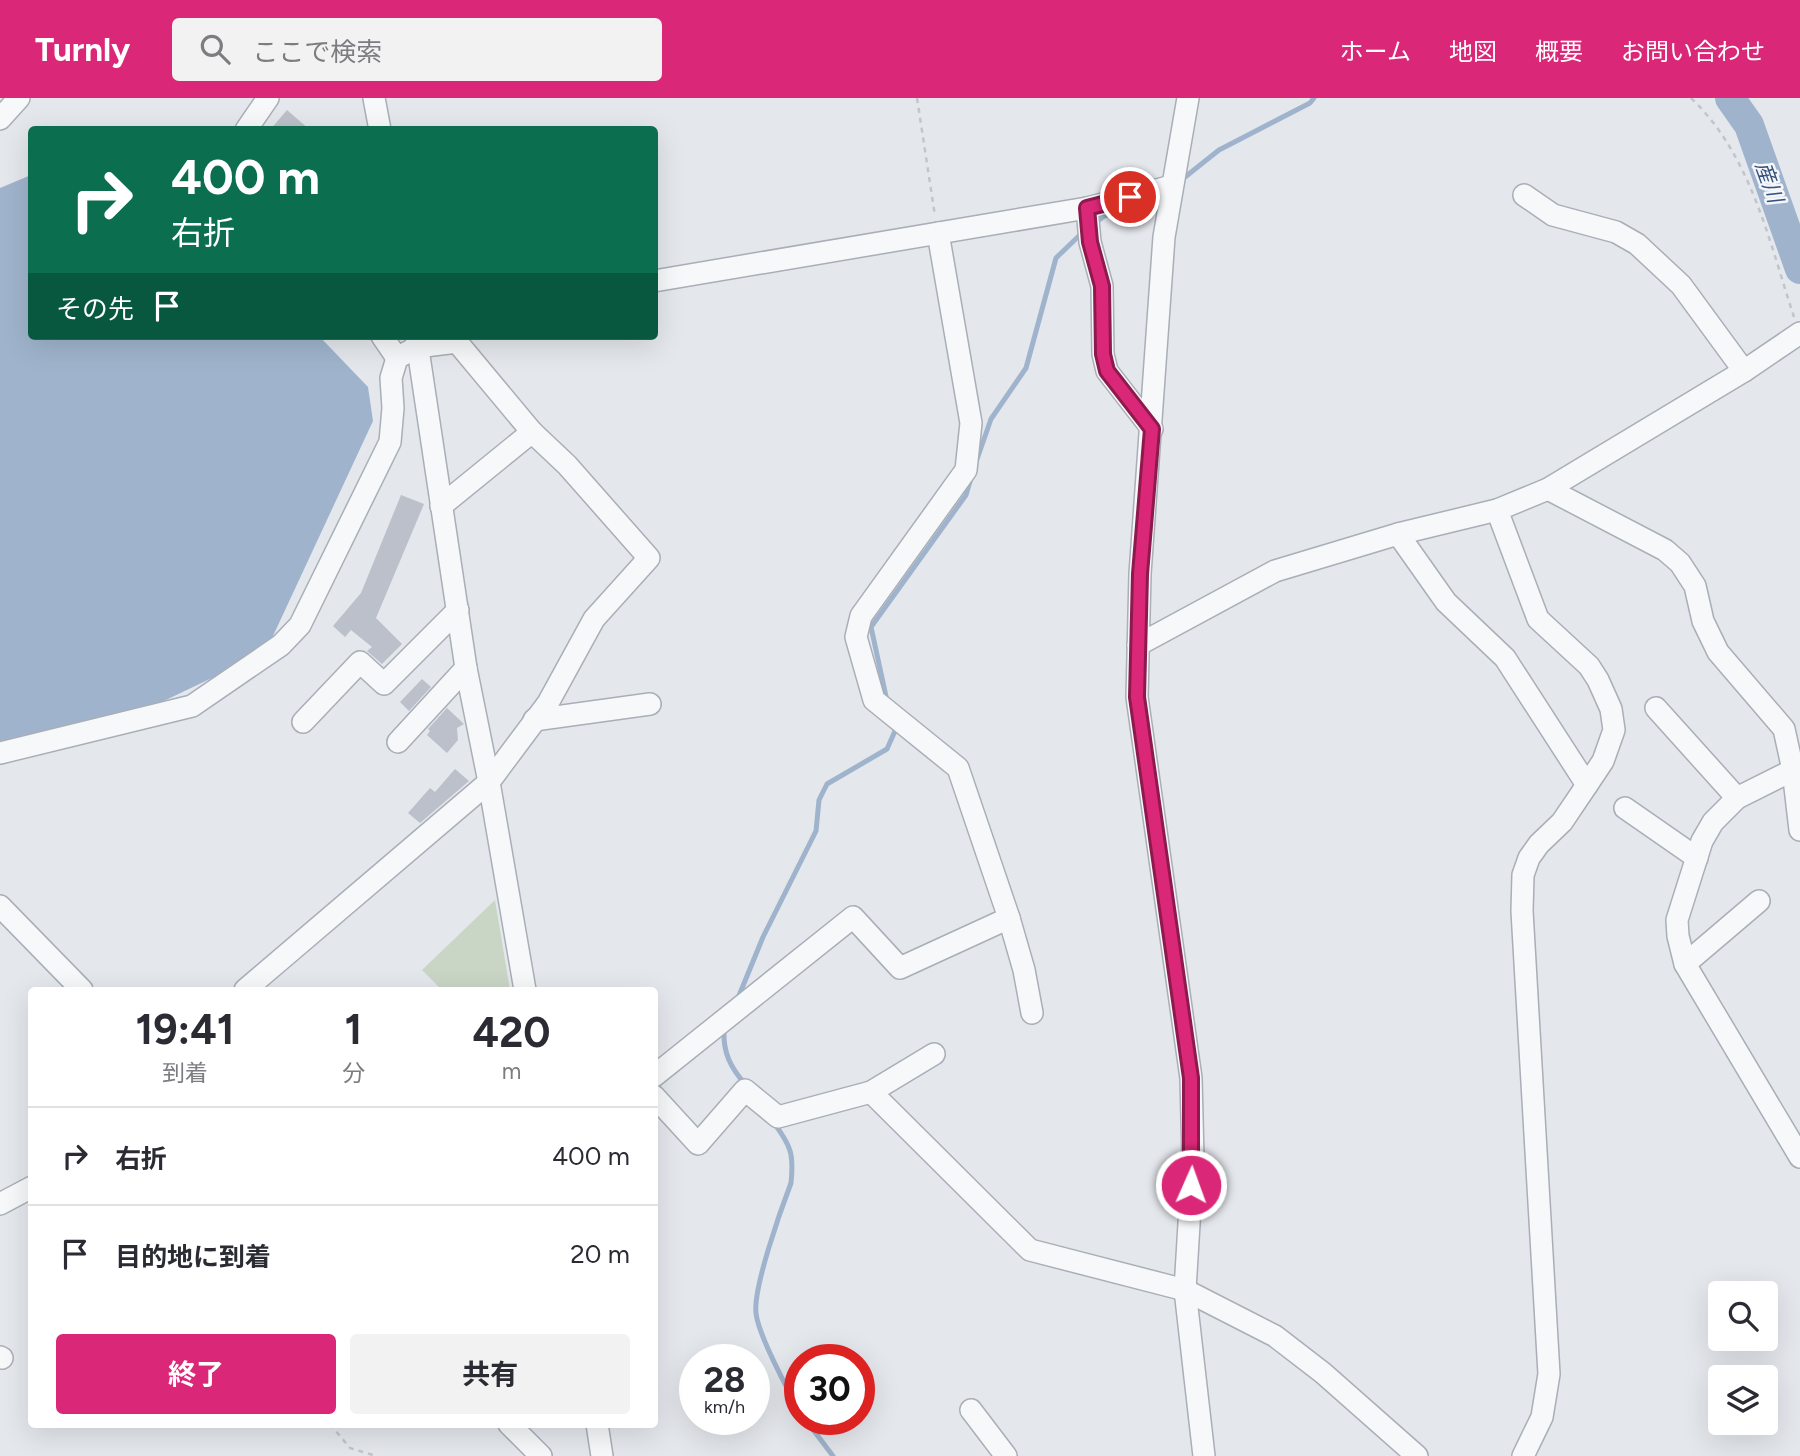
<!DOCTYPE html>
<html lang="ja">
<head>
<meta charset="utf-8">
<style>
  body { margin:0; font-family:Figtree,"Noto Sans JP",sans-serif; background:#f2f2f3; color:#2b2b33; height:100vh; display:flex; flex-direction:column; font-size:26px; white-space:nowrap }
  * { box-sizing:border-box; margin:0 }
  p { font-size:23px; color:#7c7c81 }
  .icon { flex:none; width:38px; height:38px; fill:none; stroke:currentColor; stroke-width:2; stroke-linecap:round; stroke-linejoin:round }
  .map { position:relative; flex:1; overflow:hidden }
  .drawer { position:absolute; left:28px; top:889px; width:630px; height:441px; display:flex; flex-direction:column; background:#fff; border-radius:7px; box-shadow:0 7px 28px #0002 }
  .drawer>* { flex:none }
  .hud { position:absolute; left:28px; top:28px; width:630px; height:214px; border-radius:7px; box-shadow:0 7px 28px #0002; background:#0b6e4f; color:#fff; overflow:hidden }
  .tools { position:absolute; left:1708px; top:1183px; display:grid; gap:14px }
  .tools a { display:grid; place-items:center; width:70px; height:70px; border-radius:7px; background:#fff; box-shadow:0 7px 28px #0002; font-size:35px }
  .speed { position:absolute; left:679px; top:1246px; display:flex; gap:14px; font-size:35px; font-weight:700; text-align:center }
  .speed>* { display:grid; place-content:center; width:91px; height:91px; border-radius:50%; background:#fff; box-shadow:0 7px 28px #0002; line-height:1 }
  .speed small { font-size:18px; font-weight:400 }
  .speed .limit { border:10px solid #d22; background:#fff; color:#111 }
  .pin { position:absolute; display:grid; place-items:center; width:60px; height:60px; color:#fff; margin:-30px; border:4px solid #fff; border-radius:50%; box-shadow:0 2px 7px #0007 }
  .me { position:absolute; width:77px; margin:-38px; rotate:2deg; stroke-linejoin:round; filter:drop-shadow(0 0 5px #0008) }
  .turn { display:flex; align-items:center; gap:24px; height:147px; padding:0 28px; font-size:32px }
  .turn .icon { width:91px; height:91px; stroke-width:2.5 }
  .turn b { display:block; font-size:49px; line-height:60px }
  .then { display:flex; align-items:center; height:66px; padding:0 28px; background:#0003; gap:14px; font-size:26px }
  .eta { display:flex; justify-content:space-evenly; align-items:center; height:119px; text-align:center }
  .eta b { font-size:42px; font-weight:700; line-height:49px }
  .button { display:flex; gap:14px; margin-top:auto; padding:14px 28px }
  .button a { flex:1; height:80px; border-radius:7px; background:#db2777; color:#fff; font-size:28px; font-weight:700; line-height:80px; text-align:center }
  .button a+a { background:#f2f2f3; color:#2b2b33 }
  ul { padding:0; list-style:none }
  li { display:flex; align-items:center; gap:21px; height:98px; padding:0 28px; border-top:2px solid #e1e1e2 }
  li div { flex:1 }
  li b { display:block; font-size:26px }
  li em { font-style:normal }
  header { display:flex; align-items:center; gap:42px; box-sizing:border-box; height:98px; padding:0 35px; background:#db2777; color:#fff }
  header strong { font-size:33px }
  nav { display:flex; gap:38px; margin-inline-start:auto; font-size:24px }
  .search { width:490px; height:63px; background:#f2f2f3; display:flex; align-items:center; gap:18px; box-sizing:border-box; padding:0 24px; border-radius:7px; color:#7c7c81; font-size:26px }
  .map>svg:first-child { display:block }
</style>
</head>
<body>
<header>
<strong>Turnly</strong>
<div class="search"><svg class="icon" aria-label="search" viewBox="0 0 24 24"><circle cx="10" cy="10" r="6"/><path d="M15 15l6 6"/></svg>ここで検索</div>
<nav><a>ホーム</a><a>地図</a><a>概要</a><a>お問い合わせ</a></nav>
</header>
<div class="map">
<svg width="1800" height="1358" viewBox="0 0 1800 1358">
  <rect width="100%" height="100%" fill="#e4e7ec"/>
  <path fill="#c9d6c5" d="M 495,802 L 510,892 L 442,892 L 422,872 Z"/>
  <path fill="#9fb4cc" d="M 31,77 L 32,238 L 319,238 L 368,289 L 373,323 L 273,538 L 237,568 L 147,611 L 0,645 L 0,90 Z"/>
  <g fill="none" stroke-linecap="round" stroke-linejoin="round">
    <g stroke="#9fb4cc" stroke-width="5">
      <path d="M 1180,83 L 1219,52 L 1310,5 L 1314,0"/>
      <path d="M 1094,126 L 1104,118 L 1136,108"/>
      <path d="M 976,364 L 991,321 L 1026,270 L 1056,160 L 1083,134"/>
      <path d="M 887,603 L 871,529 L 966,397 L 971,380"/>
      <path d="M 738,900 L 763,839 L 816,733 L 819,702 L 827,686 L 887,651 L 895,633 L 893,626"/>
      <path d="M 724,933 C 723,955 731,970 745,986"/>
      <path d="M 774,1025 C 791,1048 794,1056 791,1085 C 781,1111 753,1190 756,1215 C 758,1236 788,1293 800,1313"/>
      <path d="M 805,1321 L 833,1358"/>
    </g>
    <path stroke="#9fb4cc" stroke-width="30" d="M 1730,0 L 1749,27 L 1800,171"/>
  </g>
  <g fill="#bbc0ca">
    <path d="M 287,12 L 310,32 L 270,32 Z"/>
    <path d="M 401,397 L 424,406 L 376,520 L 402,546 L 382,566 L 367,553 L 372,549 L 351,532 L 345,539 L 333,528 L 361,495 Z"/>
    <path d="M 422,581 L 431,589 L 409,613 L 400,604 Z"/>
    <path d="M 447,610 L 464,626 L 457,630 L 458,642 L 447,655 L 427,637 L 430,633 L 428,631 Z"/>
    <path d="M 455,671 L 469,683 L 420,725 L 408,715 L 430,690 L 435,694 Z"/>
  </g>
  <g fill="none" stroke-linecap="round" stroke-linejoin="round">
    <g stroke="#a9aeb7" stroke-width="24">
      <g id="minor">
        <path d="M 374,0 L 380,32"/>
        <path d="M 1188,0 L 1164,139 L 1140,476 L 1137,599 L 1191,980 L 1193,1060 L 1185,1192 L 1204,1358"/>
        <path d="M 0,21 L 19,0"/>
        <path d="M 246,32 L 268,0"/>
        <path d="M 1524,97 L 1553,117 L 1616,134 L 1637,146 L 1681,187 L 1744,273"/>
        <path d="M 1087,110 L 1090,144 L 1102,188 L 1103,256 L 1107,273 L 1152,331"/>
        <path d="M 938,135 L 971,325 L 966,372 L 861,518 L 856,539 L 874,602 L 958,670 L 1009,820 L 1024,872 L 1032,915"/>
        <path d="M 654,183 L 1087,110 L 1172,88"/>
        <path d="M 382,238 L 397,260 L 417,249 L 457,244 L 532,334"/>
        <path d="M 416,238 L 466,570 L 489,684 L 525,892"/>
        <path d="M 1548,391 L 1665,452 L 1680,465 L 1695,488 L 1703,523 L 1718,554 L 1784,631 L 1793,672 L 1800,732"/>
        <path d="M 1497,412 L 1538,521 L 1589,568 L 1598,582 L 1611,611 L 1614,632 L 1603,663 L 1587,687 L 1562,724 L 1539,746 L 1529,760 L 1523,777 L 1522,813 L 1549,1276 L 1542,1319 L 1523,1358"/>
        <path d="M 1398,436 L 1446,504 L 1505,560 L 1587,687"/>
        <path d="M 1138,547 L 1275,473 L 1398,436 L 1497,412 L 1548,391 L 1744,273 L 1800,235"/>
        <path d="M 1656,610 L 1737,700"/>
        <path d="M 534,622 L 650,606"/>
        <path d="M 303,624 L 360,564 L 384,586 L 458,512"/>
        <path d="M 398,644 L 466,570"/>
        <path d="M 0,655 L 192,608 L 281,547 L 300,527 L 390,344 L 393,310 L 391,280 L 397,260"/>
        <path d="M 1793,672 L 1737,700 L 1713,724 L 1702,743 L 1677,822 L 1678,838 L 1685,866 L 1800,1059"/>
        <path d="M 1625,710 L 1697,760"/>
        <path d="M 0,808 L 82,892"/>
        <path d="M 1685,866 L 1759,803"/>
        <path d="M 245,892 L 489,684 L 548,605 L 594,521 L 649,460 L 567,367 L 532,334 L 441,408"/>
        <path d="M 654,978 L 853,819 L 900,870 L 1009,820"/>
        <path d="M 871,994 L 1030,1152 L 1185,1192 L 1275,1238 L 1323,1275 L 1417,1358"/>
        <path d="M 654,998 L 698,1046 L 745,992 L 778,1019 L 871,994 L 934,956"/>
        <path d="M 0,1106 L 32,1089"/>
        <path d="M 0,1259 L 2,1260"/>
        <path d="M 971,1312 L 1006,1358"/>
        <path d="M 509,1326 L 541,1358"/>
        <path d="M 597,1326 L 602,1358"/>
      </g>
    </g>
    <g stroke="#c2c5cb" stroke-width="2.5" stroke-dasharray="5 5" stroke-linecap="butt">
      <path d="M 917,0 L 935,118"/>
      <path d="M 1691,0 C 1751,57 1769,143 1794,219"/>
      <path d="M 330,1326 L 350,1350 L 376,1358"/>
    </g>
    <use href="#minor" stroke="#f7f8fa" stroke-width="21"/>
  </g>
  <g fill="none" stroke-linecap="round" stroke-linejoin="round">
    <g stroke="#8e194d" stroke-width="18">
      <path id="route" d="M 1130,99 L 1087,110 L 1090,144 L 1102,188 L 1103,256 L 1107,273 L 1152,331 L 1140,476 L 1137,599 L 1191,980 L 1191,1087"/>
    </g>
    <use href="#route" stroke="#db2777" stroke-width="12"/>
  </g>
  <g text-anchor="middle" stroke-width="5" stroke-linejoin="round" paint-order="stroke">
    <g font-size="21" font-style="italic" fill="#34527a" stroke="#f4f6f9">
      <text transform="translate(1769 84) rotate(70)" y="7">産川</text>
    </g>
  </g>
</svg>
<div class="tools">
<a><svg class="icon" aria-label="search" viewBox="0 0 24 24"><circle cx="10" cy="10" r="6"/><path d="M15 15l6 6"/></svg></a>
<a><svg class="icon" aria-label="layers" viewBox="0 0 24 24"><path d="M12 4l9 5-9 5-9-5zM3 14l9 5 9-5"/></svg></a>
</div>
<div class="speed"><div>28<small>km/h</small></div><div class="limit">30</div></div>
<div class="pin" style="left:1130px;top:99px;background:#d93025"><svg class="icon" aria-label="arrive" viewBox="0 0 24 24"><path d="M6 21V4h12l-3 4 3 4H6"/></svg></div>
<svg class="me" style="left:1191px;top:1087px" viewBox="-20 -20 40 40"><circle r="17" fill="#db2777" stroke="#fff" stroke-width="3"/><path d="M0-11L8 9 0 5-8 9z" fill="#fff"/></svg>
<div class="hud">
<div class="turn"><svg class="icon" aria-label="right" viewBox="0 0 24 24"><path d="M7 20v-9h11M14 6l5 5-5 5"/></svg><div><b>400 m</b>右折</div></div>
<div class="then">その先<svg class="icon" aria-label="arrive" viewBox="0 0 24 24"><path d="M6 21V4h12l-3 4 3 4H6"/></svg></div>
</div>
<section class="drawer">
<div class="eta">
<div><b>19:41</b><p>到着</p></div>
<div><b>1</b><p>分</p></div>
<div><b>420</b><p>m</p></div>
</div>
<ul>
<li><svg class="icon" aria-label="right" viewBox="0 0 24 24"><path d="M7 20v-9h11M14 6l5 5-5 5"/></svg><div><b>右折</b></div><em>400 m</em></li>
<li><svg class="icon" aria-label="arrive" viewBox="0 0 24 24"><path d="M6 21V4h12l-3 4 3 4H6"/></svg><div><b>目的地に到着</b></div><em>20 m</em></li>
</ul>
<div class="button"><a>終了</a><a>共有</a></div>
</section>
</div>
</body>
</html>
